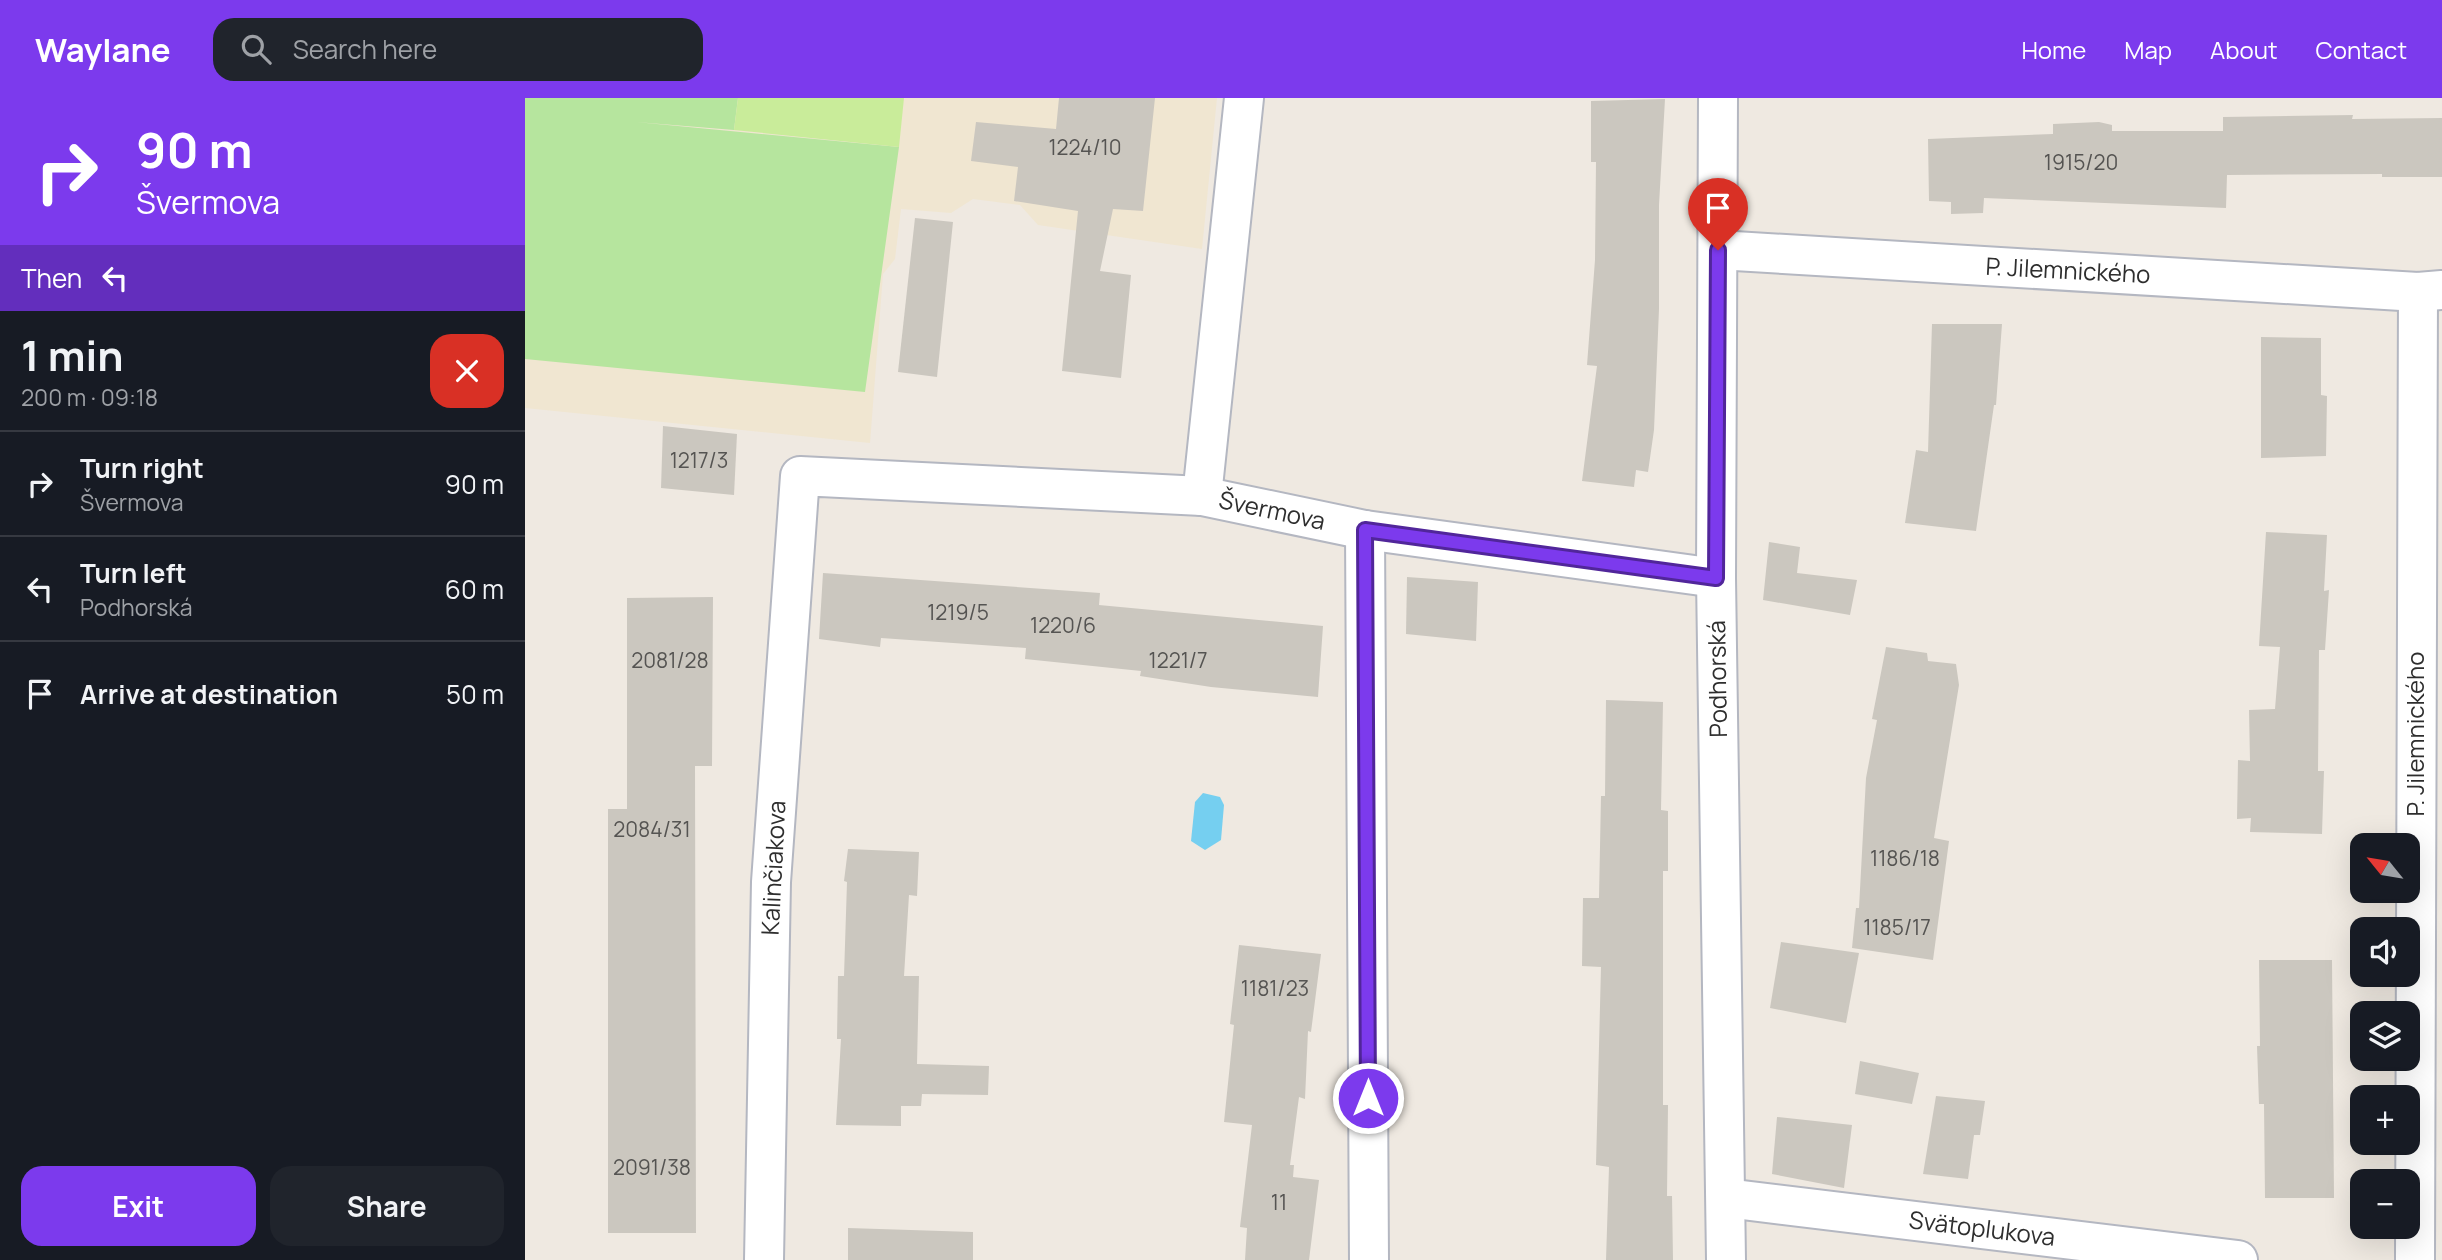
<!DOCTYPE html>
<html lang="en">
<head>
<meta charset="utf-8">
<style>
  body { margin:0; font-family:Manrope,sans-serif; background:#20242c; color:#f1f3f6; height:100vh; display:flex; flex-direction:column; font-size:26px; white-space:nowrap }
  * { box-sizing:border-box; margin:0 }
  p { font-size:23px; color:#9ea1a6 }
  .icon { flex:none; width:38px; height:38px; fill:none; stroke:currentColor; stroke-width:2; stroke-linecap:round; stroke-linejoin:round }
  .map { position:relative; flex:1; overflow:hidden }
  .drawer { display:flex; flex-direction:column; background:#171b24; width:525px }
  .drawer>* { flex:none }
  .hud { background:#7c3aed; color:#fff; overflow:hidden }
  .needle { width:46px; rotate:300deg }
  .fabs { position:absolute; left:1825px; top:735px; display:grid; gap:14px }
  .fabs a { display:grid; place-items:center; width:70px; height:70px; border-radius:14px; background:#171b24; box-shadow:0 7px 28px #0002; font-size:35px }
  .pin { position:absolute; display:grid; place-items:center; width:60px; height:60px; color:#fff; margin:-72px -30px; border-radius:50% 50% 50% 0; rotate:-45deg; box-shadow:0 0 7px #0007 }
  .pin .icon { rotate:45deg }
  .me { position:absolute; width:77px; margin:-38px; rotate:0deg; stroke-linejoin:round; filter:drop-shadow(0 0 5px #0008) }
  .turn { display:flex; align-items:center; gap:24px; height:147px; padding:0 21px; font-size:32px }
  .turn .icon { width:91px; height:91px; stroke-width:2.5 }
  .turn b { display:block; font-size:49px; line-height:60px }
  .then { display:flex; align-items:center; height:66px; padding:0 21px; background:#0003; gap:14px; font-size:26px }
  .round { display:grid; place-items:center; flex:none; width:74px; height:74px; border-radius:21px; background:#20242c }
  .overview { display:flex; align-items:center; justify-content:space-between; height:119px; padding:0 21px }
  h1 { font-size:42px; font-weight:700; line-height:52px }
  .cta { display:flex; gap:14px; margin-top:auto; padding:14px 21px }
  .cta a { flex:1; height:80px; border-radius:21px; background:#7c3aed; color:#fff; font-size:28px; font-weight:700; line-height:80px; text-align:center }
  .cta a+a { background:#20242c; color:#f1f3f6 }
  ul { padding:0; list-style:none }
  li { display:flex; align-items:center; gap:21px; height:105px; padding:0 21px; border-top:2px solid #363941 }
  li div { flex:1 }
  li b { display:block; font-size:26px }
  li em { font-style:normal }
  header { display:flex; align-items:center; gap:42px; box-sizing:border-box; height:98px; padding:0 35px; background:#7c3aed; color:#fff }
  header strong { font-size:33px }
  nav { display:flex; gap:38px; margin-inline-start:auto; font-size:24px }
  .search { width:490px; height:63px; background:#20242c; display:flex; align-items:center; gap:18px; box-sizing:border-box; padding:0 24px; border-radius:21px; color:#9ea1a6; font-size:26px }
  main { display:flex; flex:1; min-height:0 }
  .map>svg:first-child { display:block }
</style>
</head>
<body>
<header>
<strong>Waylane</strong>
<div class="search"><svg class="icon" aria-label="search" viewBox="0 0 24 24"><circle cx="10" cy="10" r="6"/><path d="M15 15l6 6"/></svg>Search here</div>
<nav><a>Home</a><a>Map</a><a>About</a><a>Contact</a></nav>
</header>
<main>
<section class="drawer">
<div class="hud">
<div class="turn"><svg class="icon" aria-label="right" viewBox="0 0 24 24"><path d="M7 20v-9h11M14 6l5 5-5 5"/></svg><div><b>90 m</b>Švermova</div></div>
<div class="then">Then<svg class="icon" aria-label="left" viewBox="0 0 24 24"><path d="M17 20v-9H6M10 6l-5 5 5 5"/></svg></div>
</div>
<div class="overview"><div><h1>1 min</h1><p>200 m · 09:18</p></div><a class="round" style="background:#d93025;color:#fff"><svg class="icon" aria-label="close" viewBox="0 0 24 24"><path d="M6 6l12 12M18 6L6 18"/></svg></a></div>
<ul>
<li><svg class="icon" aria-label="right" viewBox="0 0 24 24"><path d="M7 20v-9h11M14 6l5 5-5 5"/></svg><div><b>Turn right</b><p>Švermova</p></div><em>90 m</em></li>
<li><svg class="icon" aria-label="left" viewBox="0 0 24 24"><path d="M17 20v-9H6M10 6l-5 5 5 5"/></svg><div><b>Turn left</b><p>Podhorská</p></div><em>60 m</em></li>
<li><svg class="icon" aria-label="arrive" viewBox="0 0 24 24"><path d="M6 21V4h12l-3 4 3 4H6"/></svg><div><b>Arrive at destination</b></div><em>50 m</em></li>
</ul>
<div class="cta"><a>Exit</a><a>Share</a></div>
</section>
<div class="map">
<svg width="1917" height="1162" viewBox="0 0 1917 1162">
  <rect width="100%" height="100%" fill="#efe9e1"/>
  <path fill="#f0e6d1" d="M 0,0 L 692,0 L 677,151 L 513,127 L 495,107 L 448,101 L 426,115 L 376,111 L 370,161 L 358,176 L 345,345 L 0,310 Z"/>
  <path fill="#b6e59e" d="M 0,0 L 213,0 L 209,32 L 111,24 L 374,49 L 340,294 L 0,261 Z"/>
  <path fill="#c9ec9a" d="M 213,0 L 379,0 L 374,49 L 209,32 Z"/>
  <path fill="#75cff0" d="M 678,695 L 695,699 L 699,707 L 696,742 L 680,752 L 666,743 L 670,704 Z"/>
  <g fill="#cbc7bf">
    <path d="M 534,0 L 630,0 L 618,113 L 588,111 L 575,173 L 606,177 L 596,280 L 537,273 L 553,113 L 489,103 L 493,69 L 446,63 L 451,24 L 531,31 Z"/>
    <path d="M 1140,1 L 1134,107 L 1134,211 L 1129,332 L 1123,374 L 1111,372 L 1109,389 L 1057,383 L 1072,268 L 1062,267 L 1070,162 L 1071,64 L 1066,64 L 1066,3 Z"/>
    <path d="M 1828,17 L 1827,21 L 1917,20 L 1917,79 L 1857,79 L 1857,76 L 1702,77 L 1701,110 L 1459,100 L 1458,115 L 1426,116 L 1426,104 L 1404,103 L 1403,41 L 1528,36 L 1528,26 L 1574,24 L 1587,27 L 1587,33 L 1698,33 L 1698,19 Z"/>
    <path d="M 390,120 L 428,124 L 412,279 L 373,274 Z"/>
    <path d="M 1407,226 L 1477,226 L 1471,307 L 1469,307 L 1451,433 L 1380,425 L 1391,352 L 1403,354 Z"/>
    <path d="M 1736,239 L 1796,240 L 1796,297 L 1802,298 L 1801,358 L 1736,360 Z"/>
    <path d="M 138,328 L 212,336 L 209,397 L 136,390 Z"/>
    <path d="M 1741,434 L 1802,437 L 1799,493 L 1804,492 L 1800,552 L 1794,552 L 1793,673 L 1799,673 L 1797,736 L 1725,734 L 1726,720 L 1712,721 L 1713,662 L 1725,663 L 1724,612 L 1750,611 L 1755,549 L 1734,548 Z"/>
    <path d="M 1244,444 L 1275,449 L 1272,475 L 1332,482 L 1325,517 L 1238,502 Z"/>
    <path d="M 298,475 L 575,495 L 574,507 L 798,528 L 793,599 L 686,589 L 615,578 L 616,573 L 500,561 L 501,550 L 356,540 L 355,549 L 294,541 Z"/>
    <path d="M 882,479 L 953,484 L 951,543 L 881,536 Z"/>
    <path d="M 188,499 L 187,668 L 170,668 L 171,1135 L 83,1135 L 83,711 L 102,711 L 102,500 Z"/>
    <path d="M 1361,549 L 1402,555 L 1403,563 L 1431,566 L 1434,587 L 1409,740 L 1424,743 L 1408,862 L 1327,850 L 1331,810 L 1334,810 L 1341,680 L 1352,622 L 1347,621 Z"/>
    <path d="M 1081,602 L 1138,604 L 1136,712 L 1143,713 L 1143,773 L 1138,773 L 1138,1007 L 1143,1007 L 1142,1098 L 1147,1098 L 1148,1162 L 1081,1162 L 1084,1069 L 1071,1067 L 1076,869 L 1057,868 L 1058,800 L 1074,800 L 1076,698 L 1080,698 Z"/>
    <path d="M 323,751 L 394,754 L 392,798 L 384,797 L 379,878 L 394,878 L 392,966 L 464,968 L 463,997 L 397,996 L 396,1008 L 376,1008 L 376,1028 L 311,1027 L 316,941 L 312,941 L 313,878 L 319,878 L 322,784 L 319,783 Z"/>
    <path d="M 1256,844 L 1334,855 L 1321,925 L 1245,910 Z"/>
    <path d="M 714,847 L 796,856 L 786,934 L 783,933 L 780,1001 L 774,999 L 765,1067 L 769,1067 L 768,1079 L 794,1082 L 784,1162 L 720,1162 L 722,1130 L 715,1129 L 727,1027 L 699,1024 L 709,927 L 705,926 Z"/>
    <path d="M 1734,862 L 1807,862 L 1809,1100 L 1740,1100 L 1739,1006 L 1734,1006 L 1732,948 L 1735,948 Z"/>
    <path d="M 1335,963 L 1394,975 L 1387,1006 L 1330,996 Z"/>
    <path d="M 1411,998 L 1460,1003 L 1455,1037 L 1449,1037 L 1443,1081 L 1398,1076 Z"/>
    <path d="M 1252,1019 L 1327,1027 L 1319,1090 L 1247,1076 Z"/>
    <path d="M 323,1130 L 448,1134 L 448,1162 L 323,1162 Z"/>
  </g>
  <g fill="none" stroke-linecap="round" stroke-linejoin="round">
    <g stroke="#b4b7c1" stroke-width="42">
      <g id="minor">
        <path d="M 1193,0 L 1191,480 L 1201,1162"/>
        <path d="M 1193,152 L 1893,194 L 1917,192"/>
        <path d="M 677,398 L 719,0"/>
        <path d="M 840,432 L 844,1162"/>
        <path d="M 1201,1100 L 1713,1162"/>
        <path d="M 239,1162 L 246,784 L 275,378 L 677,398 L 840,432 L 1191,480"/>
        <path d="M 1890,1162 L 1893,194"/>
      </g>
    </g>
    <use href="#minor" stroke="#fff" stroke-width="38"/>
  </g>
  <g fill="none" stroke-linecap="round" stroke-linejoin="round">
    <g stroke="#51269a" stroke-width="18">
      <path id="route" d="M 843,1000 L 840,432 L 1191,480 L 1193,152"/>
    </g>
    <use href="#route" stroke="#7c3aed" stroke-width="12"/>
  </g>
  <g text-anchor="middle" stroke-width="5" stroke-linejoin="round" paint-order="stroke">
    <g font-size="21" fill="#555452">
      <text x="560" y="57">1224/10</text>
      <text x="1556" y="72">1915/20</text>
      <text x="174" y="370">1217/3</text>
      <text x="433" y="522">1219/5</text>
      <text x="538" y="535">1220/6</text>
      <text x="145" y="570">2081/28</text>
      <text x="653" y="570">1221/7</text>
      <text x="127" y="739">2084/31</text>
      <text x="1380" y="768">1186/18</text>
      <text x="1372" y="837">1185/17</text>
      <text x="750" y="898">1181/23</text>
      <text x="127" y="1077">2091/38</text>
      <text x="754" y="1112">11</text>
    </g>
    <g font-size="24" fill="#2e2e2e" stroke="#fff">
      <text transform="translate(1543 173) rotate(3)" y="8">P. Jilemnického</text>
      <text transform="translate(747 413) rotate(12)" y="8">Švermova</text>
      <text transform="translate(1193 581) rotate(-91)" y="8">Podhorská</text>
      <text transform="translate(1891 636) rotate(-90)" y="8">P. Jilemnického</text>
      <text transform="translate(249 770) rotate(-87)" y="8">Kalinčiakova</text>
      <text transform="translate(1457 1131) rotate(7)" y="8">Svätoplukova</text>
    </g>
  </g>
</svg>
<div class="fabs">
<a><svg class="needle" viewBox="-14 -14 28 28"><path d="M0-13l5 13h-10z" fill="#e53935"/><path d="M0 13l5-13h-10z" fill="#9ea1a6"/></svg></a>
<a><svg class="icon" aria-label="sound" viewBox="0 0 24 24"><path d="M4 9h4l5-4v14l-5-4H4zM17 9q2 3 0 6"/></svg></a>
<a><svg class="icon" aria-label="layers" viewBox="0 0 24 24"><path d="M12 4l9 5-9 5-9-5zM3 14l9 5 9-5"/></svg></a>
<a>+</a>
<a>−</a>
</div>
<div class="pin" style="left:1193px;top:152px;background:#d93025"><svg class="icon" aria-label="arrive" viewBox="0 0 24 24"><path d="M6 21V4h12l-3 4 3 4H6"/></svg></div>
<svg class="me" style="left:843px;top:1000px" viewBox="-20 -20 40 40"><circle r="17" fill="#7c3aed" stroke="#fff" stroke-width="3"/><path d="M0-11L8 9 0 5-8 9z" fill="#fff"/></svg>
</div>
</main>
</body>
</html>
